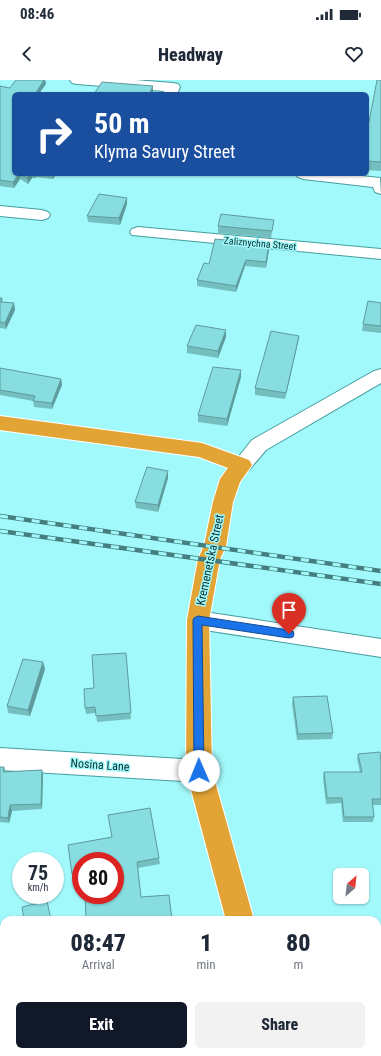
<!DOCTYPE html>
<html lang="en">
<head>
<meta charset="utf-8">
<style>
  body { margin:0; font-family:"Roboto Condensed",sans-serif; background:#f2f2f3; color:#1f2937; height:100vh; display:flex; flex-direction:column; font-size:15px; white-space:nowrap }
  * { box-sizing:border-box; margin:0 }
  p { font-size:13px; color:#747a83 }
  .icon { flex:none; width:22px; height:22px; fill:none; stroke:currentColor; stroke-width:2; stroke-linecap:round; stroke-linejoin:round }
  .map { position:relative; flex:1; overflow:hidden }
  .drawer { position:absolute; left:0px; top:836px; width:381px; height:140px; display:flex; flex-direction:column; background:#fff; border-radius:12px 12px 0 0; box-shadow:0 1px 3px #0004 }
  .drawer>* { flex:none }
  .guide { position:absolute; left:12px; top:12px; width:357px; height:84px; border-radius:6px; box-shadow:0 1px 3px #0004; background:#1a4fa0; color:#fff; overflow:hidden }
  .needle { width:26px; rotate:28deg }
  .fabs { position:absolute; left:333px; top:788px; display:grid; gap:8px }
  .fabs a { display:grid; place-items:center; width:36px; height:36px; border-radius:6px; background:#fff; box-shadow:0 1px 3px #0004; font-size:20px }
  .speed { position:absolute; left:12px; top:772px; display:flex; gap:8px; font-size:20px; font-weight:700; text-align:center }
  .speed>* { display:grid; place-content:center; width:52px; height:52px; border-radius:50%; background:#fff; box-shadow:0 1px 3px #0004; line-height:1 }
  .speed small { font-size:10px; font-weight:400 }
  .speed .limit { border:6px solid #d22; background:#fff; color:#111 }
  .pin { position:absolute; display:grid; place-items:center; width:34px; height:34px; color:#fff; margin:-41px -17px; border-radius:50% 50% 50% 0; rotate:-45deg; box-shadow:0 0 4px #0007 }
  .pin .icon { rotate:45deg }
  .me { position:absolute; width:44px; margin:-22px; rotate:359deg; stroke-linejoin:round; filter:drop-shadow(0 0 3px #0008) }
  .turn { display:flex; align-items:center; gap:14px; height:84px; padding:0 16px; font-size:18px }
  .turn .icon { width:52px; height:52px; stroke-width:2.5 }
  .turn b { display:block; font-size:28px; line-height:34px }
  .eta { display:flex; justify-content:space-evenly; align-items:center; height:68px; text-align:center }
  .eta b { font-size:24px; font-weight:800; line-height:28px }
  .button { display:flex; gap:8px; margin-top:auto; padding:8px 16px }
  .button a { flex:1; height:46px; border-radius:6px; background:#111827; color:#fff; font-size:16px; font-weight:800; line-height:46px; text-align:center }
  .button a+a { background:#f2f2f3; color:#1f2937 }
  .status { display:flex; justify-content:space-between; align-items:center; height:28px; padding:0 20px; background:#fff; direction:ltr }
  .status svg { height:11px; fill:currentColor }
  header { display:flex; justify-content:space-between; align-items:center; height:52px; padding:0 16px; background:#fff; font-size:18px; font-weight:800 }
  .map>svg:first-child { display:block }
</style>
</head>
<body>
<div class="status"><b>08:46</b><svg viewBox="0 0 49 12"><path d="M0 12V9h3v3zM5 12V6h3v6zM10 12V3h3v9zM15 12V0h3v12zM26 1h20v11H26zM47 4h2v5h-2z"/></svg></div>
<header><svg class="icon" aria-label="back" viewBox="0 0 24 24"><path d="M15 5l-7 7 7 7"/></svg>Headway<svg class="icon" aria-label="heart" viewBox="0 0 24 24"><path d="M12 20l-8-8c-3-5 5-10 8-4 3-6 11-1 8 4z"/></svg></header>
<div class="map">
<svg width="381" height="976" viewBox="0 0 381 976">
  <rect width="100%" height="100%" fill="#a2f9fb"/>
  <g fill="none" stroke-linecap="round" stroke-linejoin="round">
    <g stroke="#459d9f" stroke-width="2">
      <g id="street">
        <path d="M 70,0 L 135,0 L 173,3 L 178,4 L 180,7 L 177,14 L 163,14 L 164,11 L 77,4 L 72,3 Z"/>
        <path d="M 295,94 L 343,94 L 380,98 L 381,114 L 375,112 L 373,107 L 303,99 L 298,97 Z"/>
        <path d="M 0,126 L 42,130 L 48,132 L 50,135 L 48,138 L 42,140 L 0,136 Z"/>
        <path d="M 138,147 L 381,169 L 381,179 L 132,155 L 130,152 L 132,149 Z"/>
        <path d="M 198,531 L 381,559 L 381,577 L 198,549 L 190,546 L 187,540 L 190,534 Z"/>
        <path d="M 0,668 L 199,680 L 208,683 L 212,691 L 208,699 L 199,702 L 0,690 Z"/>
        <path d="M 4,942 L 4,972 L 0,973 L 0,943 Z"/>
      </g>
    </g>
    <g stroke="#459d9f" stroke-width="2">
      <path id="secondary" d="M 381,289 L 381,303 L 266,370 L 249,390 L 242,392 L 235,390 L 232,385 L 252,360 L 374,291 Z"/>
    </g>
    <g stroke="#fff" stroke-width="2">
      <g id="highway">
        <path d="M 0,336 L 202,363 L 249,380 L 252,385 L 240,402 L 233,422 L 226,466 L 220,479 L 209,540 L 212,691 L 254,840 L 226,840 L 186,691 L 187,540 L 198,479 L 204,466 L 213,422 L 220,399 L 228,388 L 199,377 L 0,350 Z"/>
        <path d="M 263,972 L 293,972 L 294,976 L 264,976 Z"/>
      </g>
    </g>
    <use href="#street" fill="#fff" fill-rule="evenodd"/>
    <use href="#secondary" fill="#fff" fill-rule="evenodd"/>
    <use href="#highway" fill="#e2a435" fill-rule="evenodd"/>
    <g stroke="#447e7f" stroke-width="4.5">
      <g id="rail">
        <path d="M 0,436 L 381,491"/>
        <path d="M 0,451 L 381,504"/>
      </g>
    </g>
    <use href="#rail" stroke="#a2f9fb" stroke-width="3" stroke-dasharray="8" stroke-linecap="butt"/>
  </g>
  <g fill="#74bec0">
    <path d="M 44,0 L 45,0 L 46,4 L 14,14 L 14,94 L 56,94 L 53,99 L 36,97 L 35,98 L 32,98 L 28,104 L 20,99 L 14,108 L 0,106 L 0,6 L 10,8 Z"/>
    <path d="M 381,0 L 381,91 L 367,90 L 367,42 L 369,42 Z"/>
    <path d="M 127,118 L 127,124 L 120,145 L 88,142 L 87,136 Z"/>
    <path d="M 274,140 L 271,158 L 218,153 L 218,146 Z"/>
    <path d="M 269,170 L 266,188 L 245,186 L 236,212 L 197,206 L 197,200 L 209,184 Z"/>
    <path d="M 0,218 L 2,218 L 3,222 L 14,223 L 15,230 L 6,249 L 0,248 Z"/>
    <path d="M 381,223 L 381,253 L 362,251 L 363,244 Z"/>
    <path d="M 299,256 L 298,262 L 285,319 L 255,315 L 255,308 Z"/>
    <path d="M 226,257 L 218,278 L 187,273 L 187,266 Z"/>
    <path d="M 0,289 L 61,299 L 62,305 L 52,329 L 34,327 L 33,321 L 0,315 Z"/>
    <path d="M 241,297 L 227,346 L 198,342 L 198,335 Z"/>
    <path d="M 168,398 L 158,432 L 136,428 L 135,422 Z"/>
    <path d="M 126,573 L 131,639 L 97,642 L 96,633 L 86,634 L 85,628 L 94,608 Z"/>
    <path d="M 43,582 L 45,589 L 30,636 L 8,633 L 7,626 Z"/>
    <path d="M 293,617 L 333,653 L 332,659 L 297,660 L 292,624 Z"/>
    <path d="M 358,674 L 381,682 L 381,725 L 372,725 L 374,737 L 373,742 L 343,742 L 341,723 L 326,724 L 323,698 L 324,692 L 360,692 L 357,679 Z"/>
    <path d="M 0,687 L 4,687 L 6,692 L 42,690 L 43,695 L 42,729 L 12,731 L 9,743 L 0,742 Z"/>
    <path d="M 150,728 L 159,778 L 160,784 L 138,788 L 141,817 L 169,815 L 172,840 L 87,840 L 85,815 L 115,815 L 115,781 L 81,781 L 81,798 L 73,799 L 68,765 L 112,757 L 108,735 Z"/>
  </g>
  <g fill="#5e9b9c">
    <path d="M 44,0 L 45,0 L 46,4 L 39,14 L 35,14 Z"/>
    <path d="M 153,6 L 153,12 L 152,14 L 149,14 Z"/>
    <path d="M 19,94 L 20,99 L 14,108 L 13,102 Z"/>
    <path d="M 30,94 L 32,94 L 32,98 L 28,104 L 27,98 Z"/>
    <path d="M 34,94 L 35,94 L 36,97 L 35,98 Z"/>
    <path d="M 52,94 L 56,94 L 53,99 Z"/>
    <path d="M 127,118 L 127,124 L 120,145 L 119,138 Z"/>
    <path d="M 269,164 L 269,170 L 266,188 L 266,182 Z"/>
    <path d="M 246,180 L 245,186 L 236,212 L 236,206 Z"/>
    <path d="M 14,223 L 15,230 L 6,249 L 5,243 Z"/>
    <path d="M 226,250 L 226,257 L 218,278 L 218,271 Z"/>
    <path d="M 299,256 L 298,262 L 285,319 L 286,313 Z"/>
    <path d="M 241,290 L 241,297 L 227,346 L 227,339 Z"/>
    <path d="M 61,299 L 62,305 L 52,329 L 52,323 Z"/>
    <path d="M 168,391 L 168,398 L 158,432 L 158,425 Z"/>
    <path d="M 43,582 L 45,589 L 30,636 L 28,630 Z"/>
    <path d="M 42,690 L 43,695 L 42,729 L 41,724 Z"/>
    <path d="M 10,725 L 12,731 L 9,743 L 8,738 Z"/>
  </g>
  <g fill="#87dddf" stroke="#5e9b9c">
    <path d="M 16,0 L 44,0 L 35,14 L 14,14 L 14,94 L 19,94 L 13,102 L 0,100 L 0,6 L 10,8 Z"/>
    <path d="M 377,0 L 381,0 L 381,82 L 367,81 L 367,42 L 369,42 Z"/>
    <path d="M 102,2 L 153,6 L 149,14 L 94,14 Z"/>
    <path d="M 20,94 L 30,94 L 27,98 Z"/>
    <path d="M 99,114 L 127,118 L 119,138 L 87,136 Z"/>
    <path d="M 221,134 L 274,140 L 272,151 L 218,146 Z"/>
    <path d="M 215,159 L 269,164 L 266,182 L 246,180 L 236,206 L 197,200 L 204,183 L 209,184 Z"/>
    <path d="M 0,218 L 2,218 L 1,222 L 14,223 L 5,243 L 0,242 Z"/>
    <path d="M 368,221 L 381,223 L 381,246 L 363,244 Z"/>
    <path d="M 196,245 L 226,250 L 218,271 L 187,266 Z"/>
    <path d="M 271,251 L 299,256 L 286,313 L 255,308 Z"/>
    <path d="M 213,287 L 241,290 L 227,339 L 198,335 Z"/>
    <path d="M 0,288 L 61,299 L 52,323 L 33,321 L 35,316 L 0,310 Z"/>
    <path d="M 147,387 L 168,391 L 158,425 L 135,422 Z"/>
    <path d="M 126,573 L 131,633 L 96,636 L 95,627 L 85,628 L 84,609 L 94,608 L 92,575 Z"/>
    <path d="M 23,579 L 43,582 L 28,630 L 7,626 Z"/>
    <path d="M 327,616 L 333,653 L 298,654 L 293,617 Z"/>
    <path d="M 380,672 L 381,682 L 381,719 L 372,719 L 374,737 L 344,737 L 342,718 L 327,718 L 324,692 L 362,692 L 358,674 Z"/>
    <path d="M 0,687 L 4,687 L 3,692 L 42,690 L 41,724 L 10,725 L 8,738 L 0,737 Z"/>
    <path d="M 150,728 L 159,778 L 137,782 L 141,817 L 169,815 L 172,840 L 101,840 L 101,838 L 86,839 L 85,815 L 115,815 L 115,781 L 81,781 L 81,792 L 72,794 L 68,765 L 112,757 L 108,735 Z"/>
    <path d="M 47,821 L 51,840 L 24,840 L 22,827 Z"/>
  </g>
  <path fill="#1a73e8" stroke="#114b97" d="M 198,536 L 289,550 L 293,551 L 294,554 L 293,557 L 289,558 L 202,545 L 204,691 L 203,694 L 199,696 L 195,694 L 194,691 L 193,540 L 194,538 Z"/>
  <g text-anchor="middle" stroke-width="3" stroke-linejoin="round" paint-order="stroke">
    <g font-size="10" fill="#093031" stroke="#a2f9fb">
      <text transform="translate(260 163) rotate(5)" y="4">Zaliznychna Street</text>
    </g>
    <g font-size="12" fill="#093031" stroke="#a2f9fb">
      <text transform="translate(210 480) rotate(-78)" y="4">Kremenetska Street</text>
      <text transform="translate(100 685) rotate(4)" y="4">Nosina Lane</text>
    </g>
  </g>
</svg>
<div class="fabs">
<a><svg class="needle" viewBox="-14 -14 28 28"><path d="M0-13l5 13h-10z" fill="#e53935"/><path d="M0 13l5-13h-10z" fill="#747a83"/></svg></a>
</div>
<div class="speed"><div>75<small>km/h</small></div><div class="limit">80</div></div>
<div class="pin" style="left:289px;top:554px;background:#d93025"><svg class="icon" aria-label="arrive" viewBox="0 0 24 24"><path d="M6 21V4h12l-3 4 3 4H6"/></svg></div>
<svg class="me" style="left:199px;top:691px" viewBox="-20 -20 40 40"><circle r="19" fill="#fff"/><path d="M0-13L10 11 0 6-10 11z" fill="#1a73e8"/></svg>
<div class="guide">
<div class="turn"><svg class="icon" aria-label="right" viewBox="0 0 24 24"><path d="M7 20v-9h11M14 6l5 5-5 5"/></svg><div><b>50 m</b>Klyma Savury Street</div></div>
</div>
<section class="drawer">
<div class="eta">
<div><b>08:47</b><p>Arrival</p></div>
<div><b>1</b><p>min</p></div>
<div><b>80</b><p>m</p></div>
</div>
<div class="button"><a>Exit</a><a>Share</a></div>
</section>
</div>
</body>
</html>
